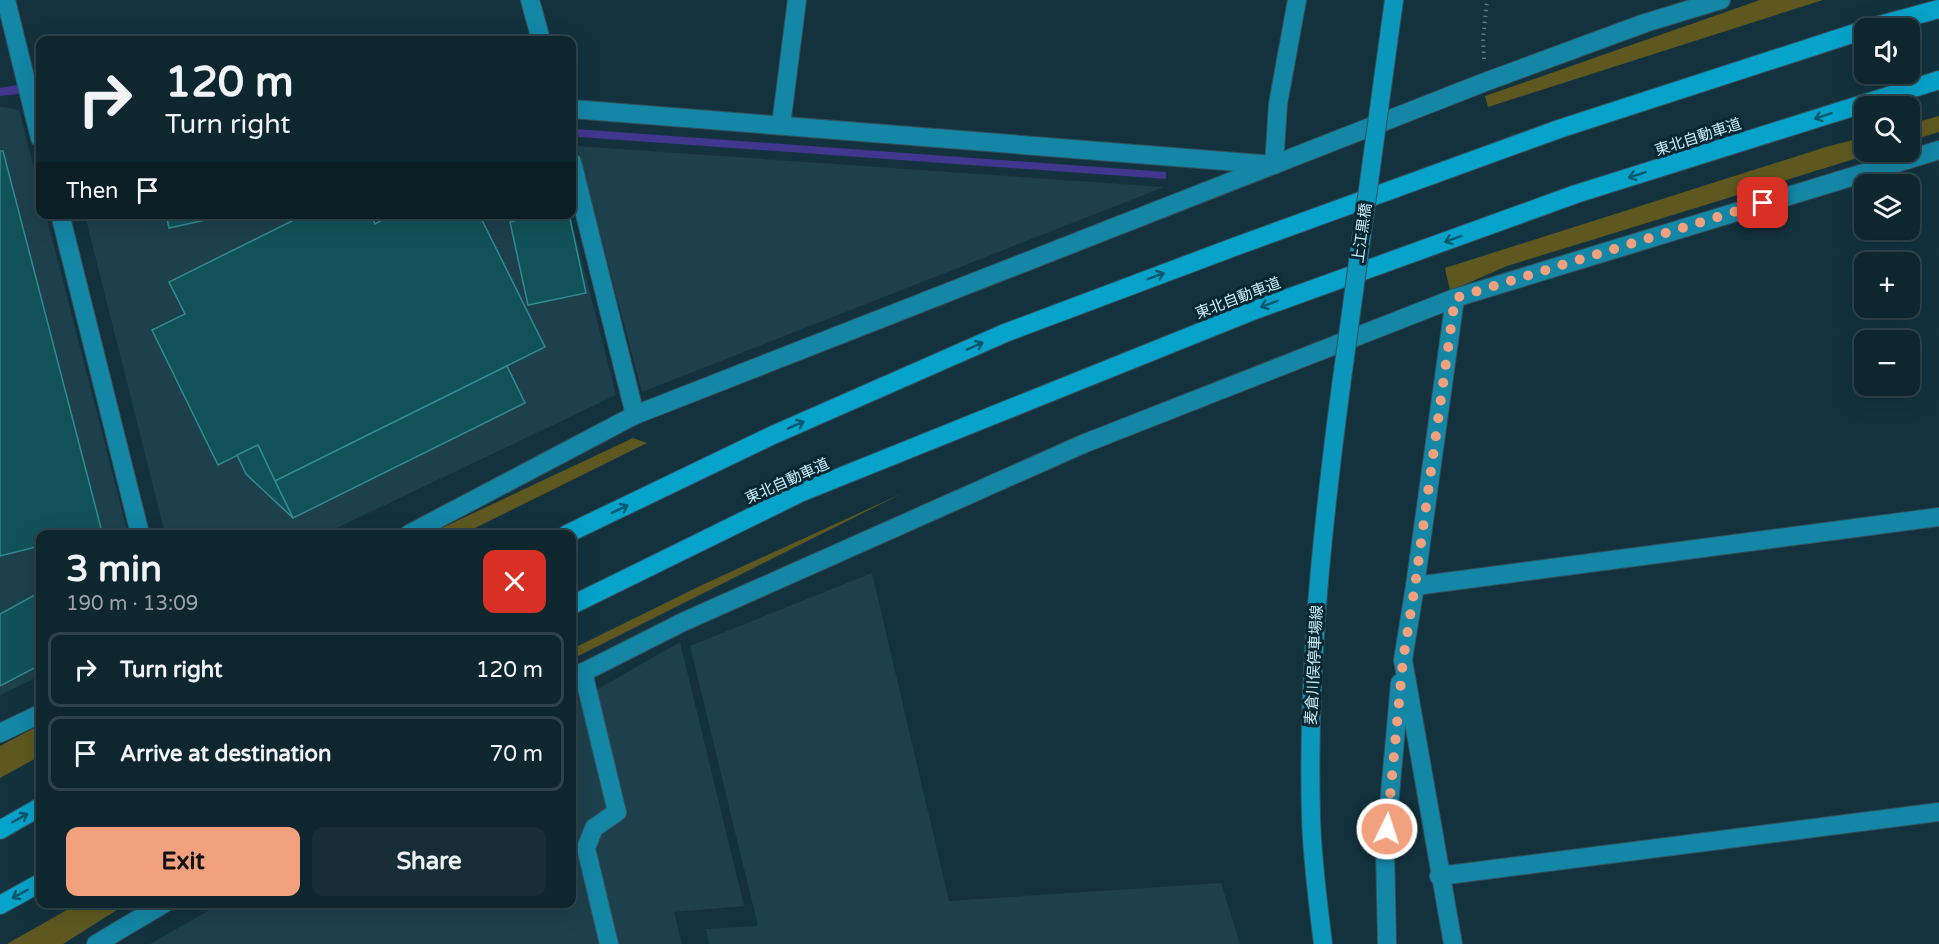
<!DOCTYPE html>
<html lang="en">
<head>
<meta charset="utf-8">
<style>
  body { margin:0; font-family:"Varela Round","Noto Sans JP",sans-serif; background:#172e36; color:#f1f3f6; height:100vh; display:flex; flex-direction:column; font-size:22px; white-space:nowrap }
  * { box-sizing:border-box; margin:0 }
  p { font-size:20px; color:#9ba5aa }
  .icon { flex:none; width:33px; height:33px; fill:none; stroke:currentColor; stroke-width:2; stroke-linecap:round; stroke-linejoin:round }
  .map { position:relative; flex:1; overflow:hidden }
  .sheet { position:absolute; left:36px; top:530px; width:540px; height:378px; display:flex; flex-direction:column; background:#0e262e; border-radius:12px; box-shadow:0 6px 24px #0002,0 0 0 2px #2e434a }
  .sheet>* { flex:none }
  .guide { position:absolute; left:36px; top:36px; width:540px; height:183px; border-radius:12px; box-shadow:0 6px 24px #0002,0 0 0 2px #2e434a; background:#0e262e; color:#f1f3f6; overflow:hidden }
  .buttons { position:absolute; left:1854px; top:18px; display:grid; gap:12px }
  .buttons a { display:grid; place-items:center; width:66px; height:66px; border-radius:12px; background:#0e262e; box-shadow:0 6px 24px #0002,0 0 0 2px #2e434a; font-size:30px }
  .pin { position:absolute; display:grid; place-items:center; width:51px; height:51px; color:#fff; margin:-26px; border-radius:12px; box-shadow:0 3px 9px #0006 }
  .me { position:absolute; width:66px; margin:-33px; rotate:4deg; stroke-linejoin:round; filter:drop-shadow(0 0 4px #0008) }
  .turn { display:flex; align-items:center; gap:21px; height:126px; padding:0 30px; font-size:27px }
  .turn .icon { width:78px; height:78px; stroke-width:2.5 }
  .turn b { display:block; font-size:42px; line-height:51px }
  .then { display:flex; align-items:center; height:57px; padding:0 30px; background:#0003; gap:12px; font-size:22px }
  .round { display:grid; place-items:center; flex:none; width:63px; height:63px; border-radius:12px; background:#172e36 }
  .summary { display:flex; align-items:center; justify-content:space-between; height:102px; padding:0 30px }
  h1 { font-size:36px; font-weight:700; line-height:45px }
  .primary-button { display:flex; gap:12px; margin-top:auto; padding:12px 30px }
  .primary-button a { flex:1; height:69px; border-radius:12px; background:#f2a17e; color:#111; font-size:24px; font-weight:700; line-height:69px; text-align:center }
  .primary-button a+a { background:#172e36; color:#f1f3f6 }
  ul { padding:0; list-style:none }
  li { display:flex; align-items:center; gap:18px; height:75px; margin:0 12px 9px; padding:0 18px; border:3px solid #2e434a; border-radius:12px }
  li div { flex:1 }
  li b { display:block; font-size:22px }
  li em { font-style:normal }
  .map>svg:first-child { display:block }
</style>
</head>
<body>
<div class="map">
<svg width="1939" height="944" viewBox="0 0 1939 944">
  <rect width="100%" height="100%" fill="#13323d"/>
  <g fill="#1d404c">
    <path d="M 0,107 L 19,110 L 40,192 L 40,214 L 46,215 L 128,534 L 40,534 L 40,676 L 0,695 Z"/>
    <path d="M 577,146 L 1164,187 L 642,392 Z"/>
    <path d="M 85,215 L 570,215 L 616,395 L 324,534 L 165,534 Z"/>
    <path d="M 872,573 L 949,901 L 1221,883 L 1240,944 L 709,944 L 706,929 L 758,926 L 690,646 Z"/>
    <path d="M 680,642 L 744,906 L 674,912 L 682,944 L 150,944 L 222,903 L 572,903 L 572,704 Z"/>
  </g>
  <g fill="#5e5820">
    <path d="M 1760,0 L 1823,0 L 1488,107 L 1485,96 Z"/>
    <path d="M 1939,116 L 1939,132 L 1910,141 L 1910,124 Z"/>
    <path d="M 1864,137 L 1864,152 L 1877,152 L 1507,266 L 1450,291 L 1445,268 L 1826,147 Z"/>
    <path d="M 633,438 L 647,443 L 463,534 L 429,534 Z"/>
    <path d="M 903,493 L 572,659 L 572,649 L 702,585 Z"/>
    <path d="M 40,725 L 40,756 L 0,778 L 0,746 Z"/>
    <path d="M 79,903 L 128,903 L 63,944 L 7,944 Z"/>
  </g>
  <g fill="#41378e">
    <path d="M 17,85 L 40,89 L 40,98 L 19,94 L 0,96 L 0,88 Z"/>
    <path d="M 576,129 L 1166,172 L 1166,179 L 579,137 Z"/>
  </g>
  <g fill="#115258" stroke="#318991" stroke-width="1.5">
    <path d="M 0,151 L 3,151 L 102,532 L 93,534 L 40,534 L 40,546 L 0,556 Z"/>
    <path d="M 166,214 L 233,214 L 169,228 Z"/>
    <path d="M 306,214 L 371,214 L 375,224 L 394,214 L 479,214 L 545,347 L 275,481 L 258,445 L 218,465 L 152,330 L 185,314 L 169,282 Z"/>
    <path d="M 542,214 L 569,214 L 586,293 L 528,305 L 510,222 Z"/>
    <path d="M 507,366 L 525,403 L 293,518 L 275,481 Z"/>
    <path d="M 258,445 L 275,481 L 293,518 L 246,474 L 237,455 Z"/>
    <path d="M 40,592 L 40,665 L 0,686 L 0,614 Z"/>
  </g>
  <g fill="none" stroke-linecap="round" stroke-linejoin="round">
    <g stroke="#35505b" stroke-width="20">
      <g id="minor">
        <path d="M 6,0 L 40,138"/>
        <path d="M 530,0 L 541,40"/>
        <path d="M 572,109 L 1274,165 L 1278,104 L 1297,0"/>
        <path d="M 781,125 L 797,0"/>
        <path d="M 572,162 L 635,415"/>
        <path d="M 60,214 L 140,534"/>
        <path d="M 409,534 L 635,415 L 1485,82 L 1645,23 L 1721,0"/>
        <path d="M 1415,586 L 1939,517"/>
        <path d="M 583,672 L 617,812 L 594,828 L 586,848 L 609,944"/>
        <path d="M 572,678 L 683,622 L 1083,444 L 1455,298 L 1939,150"/>
        <path d="M 0,733 L 40,714"/>
        <path d="M 1439,876 L 1939,812"/>
        <path d="M 96,944 L 165,903"/>
        <path d="M 1387,944 L 1385,850 L 1400,683"/>
        <path d="M 1453,944 L 1403,660 L 1415,586 L 1455,298"/>
      </g>
    </g>
    <g stroke="#35505b" stroke-width="20">
      <g id="major">
        <path d="M 1383,80 L 1394,0"/>
        <path d="M 1323,944 C 1318,902 1312,859 1311,817 C 1307,672 1322,530 1341,386"/>
      </g>
    </g>
    <g stroke="#35505b" stroke-width="20">
      <g id="highway">
        <path d="M 1869,28 L 1939,9"/>
        <path d="M 567,534 L 773,435 L 1005,333 L 1234,247 L 1559,129 L 1864,30"/>
        <path d="M 572,605 L 800,493 L 1255,310 L 1576,194 L 1939,80"/>
        <path d="M 0,830 L 40,807"/>
        <path d="M 0,905 L 40,883"/>
      </g>
    </g>
    <path stroke="#577783" stroke-width="4" stroke-dasharray="1.5 4.5" stroke-linecap="butt" d="M 1484,59 L 1483,39 L 1487,0"/>
    <use href="#minor" stroke="#1486a6" stroke-width="18"/>
    <use href="#major" stroke="#0b97bc" stroke-width="18"/>
    <use href="#highway" stroke="#05a2ca" stroke-width="18"/>
    <g stroke="#35505b" stroke-width="20" stroke-linecap="butt">
      <path id="major-bridge" d="M 1341,386 L 1383,80"/>
    </g>
    <use href="#major-bridge" stroke="#0b97bc" stroke-width="18"/>
  </g>
  <defs><path id="oneway-shaft" d="M-6 0H5M1.5-3L5.5 0L1.5 3" fill="none" stroke-width="1.6" stroke-linecap="round" stroke-linejoin="round" transform="scale(1.5)"/></defs>
  <g stroke="#06596f">
    <use href="#oneway-shaft" transform="translate(1823 116) rotate(162)"/>
    <use href="#oneway-shaft" transform="translate(1637 175) rotate(162)"/>
    <use href="#oneway-shaft" transform="translate(1453 239) rotate(160)"/>
    <use href="#oneway-shaft" transform="translate(1156 276) rotate(-21)"/>
    <use href="#oneway-shaft" transform="translate(1269 304) rotate(160)"/>
    <use href="#oneway-shaft" transform="translate(975 346) rotate(-24)"/>
    <use href="#oneway-shaft" transform="translate(796 425) rotate(-24)"/>
    <use href="#oneway-shaft" transform="translate(620 509) rotate(-26)"/>
    <use href="#oneway-shaft" transform="translate(20 818) rotate(-29)"/>
    <use href="#oneway-shaft" transform="translate(20 894) rotate(151)"/>
  </g>
  <g fill="none" stroke-linecap="round" stroke-linejoin="round">
    <path stroke="#f2a17e" stroke-width="10" stroke-dasharray="0 18" d="M 1387,829 L 1403,660 L 1415,586 L 1455,298 L 1763,203"/>
  </g>
  <g text-anchor="middle" stroke-width="6" stroke-linejoin="round" paint-order="stroke">
    <g font-size="15" fill="#cbeefc" stroke="#072832">
      <text transform="translate(1698 137) rotate(-18)" y="5">東北自動車道</text>
      <text transform="translate(1362 233) rotate(-82)" y="5">上江黒橋</text>
      <text transform="translate(1238 298) rotate(-21)" y="5">東北自動車道</text>
      <text transform="translate(787 481) rotate(-24)" y="5">東北自動車道</text>
      <text transform="translate(1314 665) rotate(-87)" y="5">麦倉川俣停車場線</text>
    </g>
  </g>
</svg>
<div class="buttons">
<a><svg class="icon" aria-label="sound" viewBox="0 0 24 24"><path d="M4 9h4l5-4v14l-5-4H4zM17 9q2 3 0 6"/></svg></a>
<a><svg class="icon" aria-label="search" viewBox="0 0 24 24"><circle cx="10" cy="10" r="6"/><path d="M15 15l6 6"/></svg></a>
<a><svg class="icon" aria-label="layers" viewBox="0 0 24 24"><path d="M12 4l9 5-9 5-9-5zM3 14l9 5 9-5"/></svg></a>
<a>+</a>
<a>−</a>
</div>
<div class="pin" style="left:1763px;top:203px;background:#d93025"><svg class="icon" aria-label="arrive" viewBox="0 0 24 24"><path d="M6 21V4h12l-3 4 3 4H6"/></svg></div>
<svg class="me" style="left:1387px;top:829px" viewBox="-20 -20 40 40"><circle r="17" fill="#f2a17e" stroke="#fff" stroke-width="3"/><path d="M0-11L8 9 0 5-8 9z" fill="#fff"/></svg>
<div class="guide">
<div class="turn"><svg class="icon" aria-label="right" viewBox="0 0 24 24"><path d="M7 20v-9h11M14 6l5 5-5 5"/></svg><div><b>120 m</b>Turn right</div></div>
<div class="then">Then<svg class="icon" aria-label="arrive" viewBox="0 0 24 24"><path d="M6 21V4h12l-3 4 3 4H6"/></svg></div>
</div>
<section class="sheet">
<div class="summary"><div><h1>3 min</h1><p>190 m · 13:09</p></div><a class="round" style="background:#d93025;color:#fff"><svg class="icon" aria-label="close" viewBox="0 0 24 24"><path d="M6 6l12 12M18 6L6 18"/></svg></a></div>
<ul>
<li><svg class="icon" aria-label="right" viewBox="0 0 24 24"><path d="M7 20v-9h11M14 6l5 5-5 5"/></svg><div><b>Turn right</b></div><em>120 m</em></li>
<li><svg class="icon" aria-label="arrive" viewBox="0 0 24 24"><path d="M6 21V4h12l-3 4 3 4H6"/></svg><div><b>Arrive at destination</b></div><em>70 m</em></li>
</ul>
<div class="primary-button"><a>Exit</a><a>Share</a></div>
</section>
</div>
</body>
</html>
